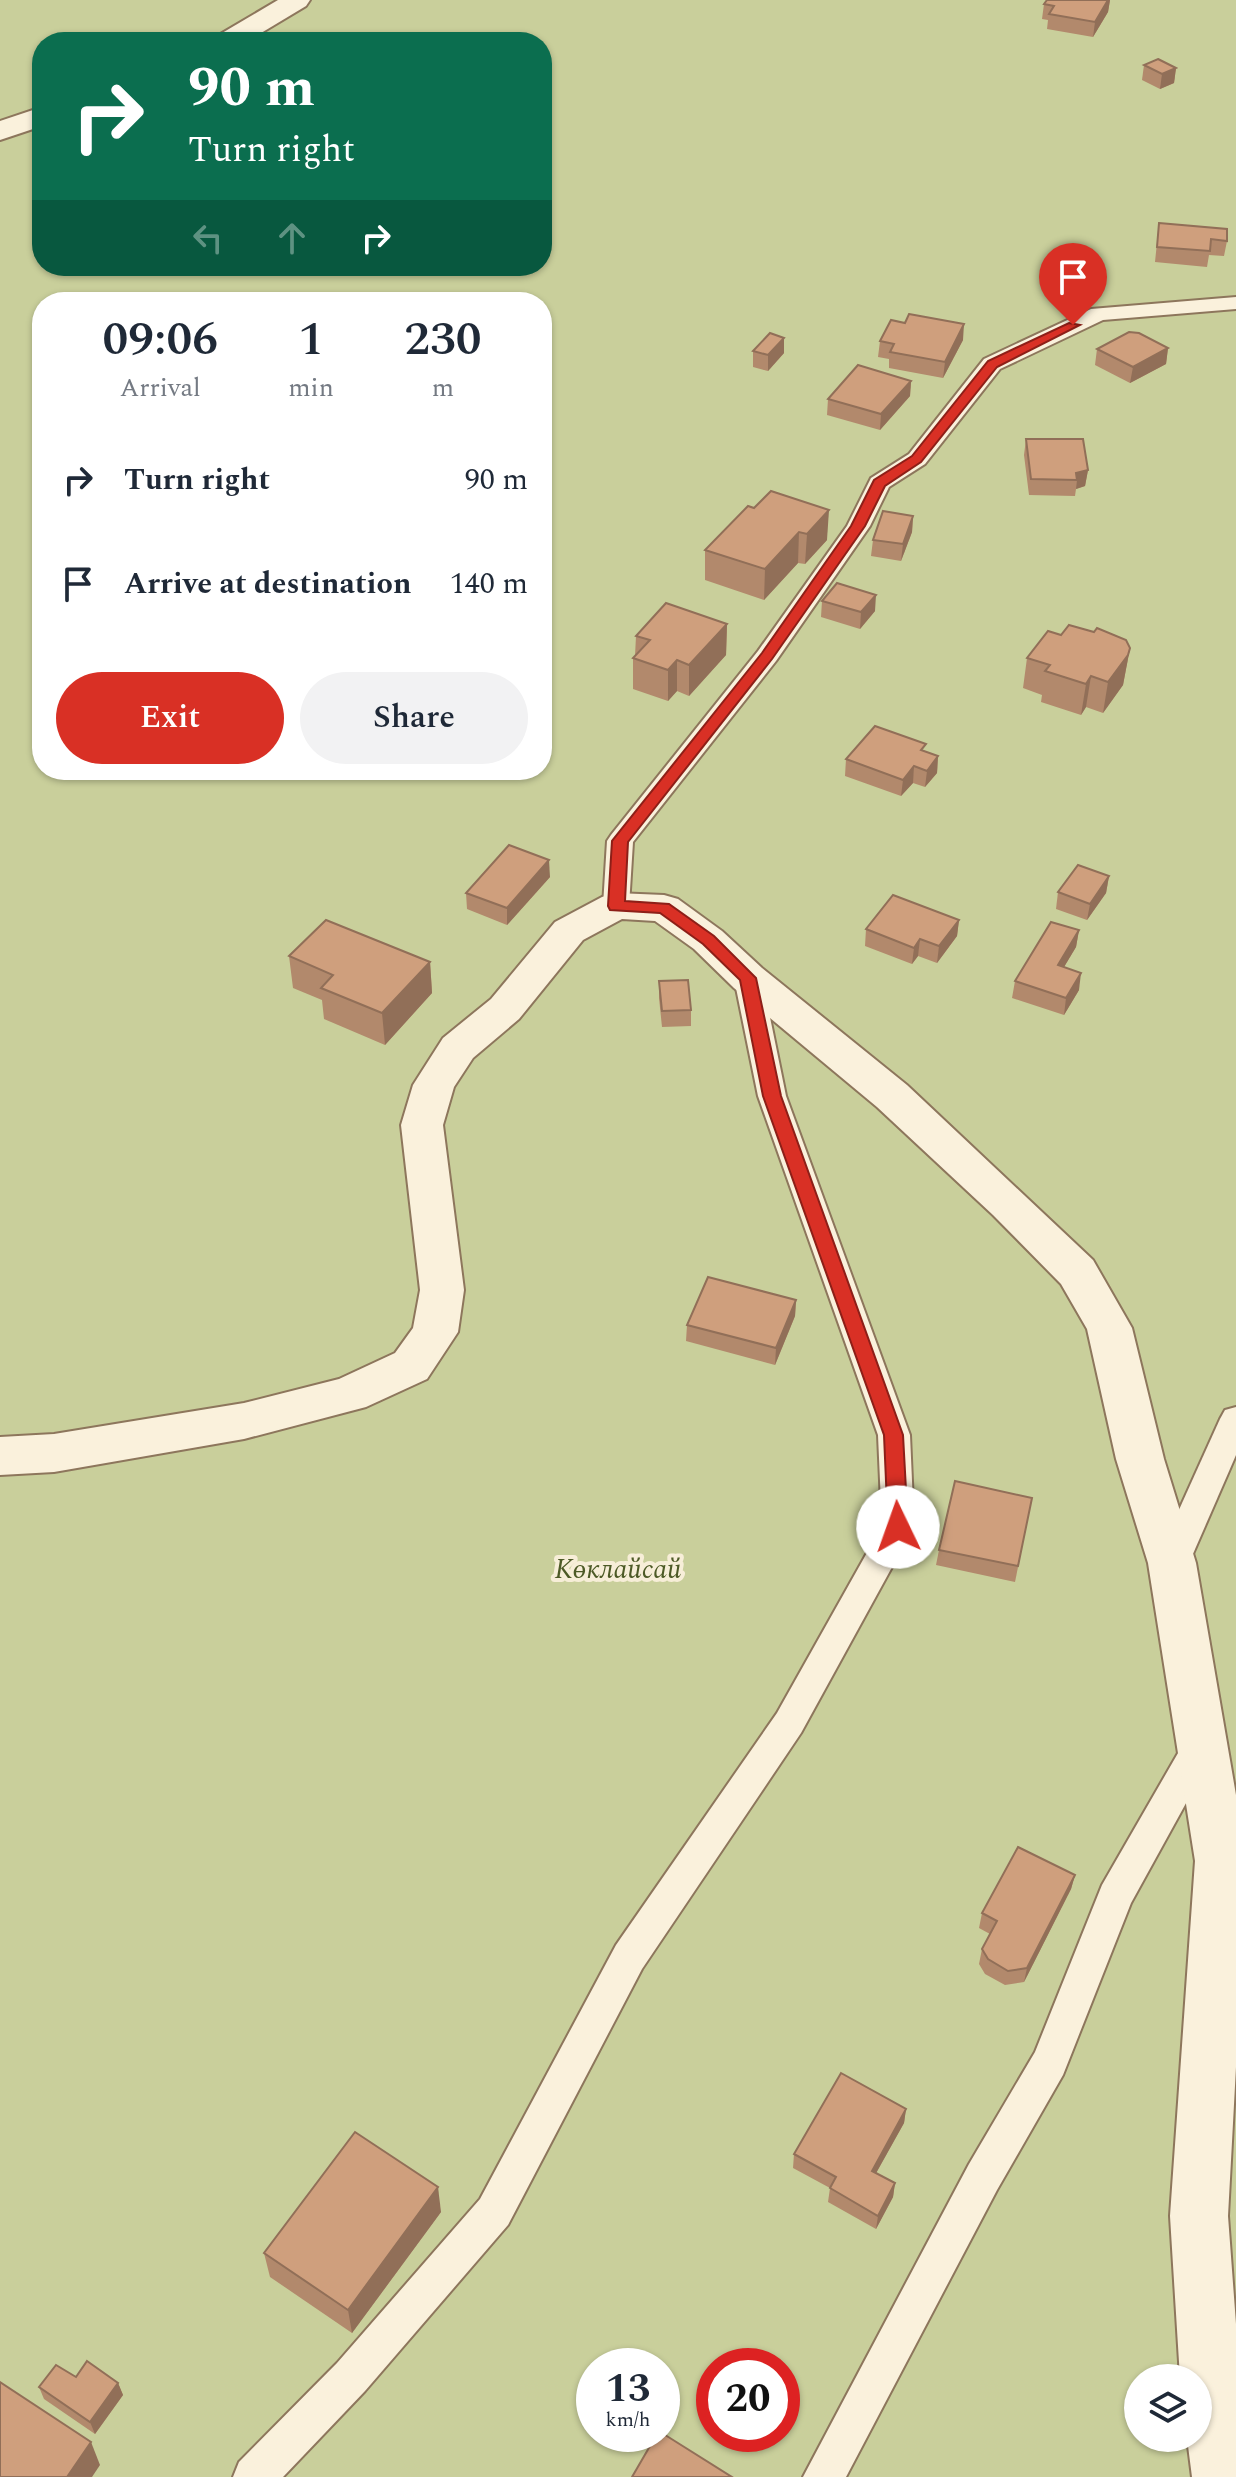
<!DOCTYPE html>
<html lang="en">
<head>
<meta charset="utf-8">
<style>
  body { margin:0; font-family:Spectral,serif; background:#f2f2f3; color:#1f2937; height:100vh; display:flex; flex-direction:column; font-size:30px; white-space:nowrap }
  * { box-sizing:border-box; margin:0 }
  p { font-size:26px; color:#747a83 }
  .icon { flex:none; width:44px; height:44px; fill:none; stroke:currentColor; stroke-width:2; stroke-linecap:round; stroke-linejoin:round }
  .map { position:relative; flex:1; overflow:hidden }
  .details { position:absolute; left:32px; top:292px; width:520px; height:488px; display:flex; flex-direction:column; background:#fff; border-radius:32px; box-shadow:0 2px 6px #0004 }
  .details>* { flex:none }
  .banner { position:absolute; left:32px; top:32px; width:520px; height:244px; border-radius:32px; box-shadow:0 2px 6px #0004; background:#0b6e4f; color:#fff; overflow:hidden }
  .fabs { position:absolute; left:1124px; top:2364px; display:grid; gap:16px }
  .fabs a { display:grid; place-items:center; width:88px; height:88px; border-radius:50%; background:#fff; box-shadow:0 2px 6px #0004; font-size:40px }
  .speed { position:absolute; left:576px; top:2348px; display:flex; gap:16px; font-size:40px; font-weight:700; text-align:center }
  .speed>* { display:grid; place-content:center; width:104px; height:104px; border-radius:50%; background:#fff; box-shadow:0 2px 6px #0004; line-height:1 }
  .speed small { font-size:20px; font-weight:400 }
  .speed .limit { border:12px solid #d22; background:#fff; color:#111 }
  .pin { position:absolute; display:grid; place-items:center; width:68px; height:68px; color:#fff; margin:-82px -34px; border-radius:50% 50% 50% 0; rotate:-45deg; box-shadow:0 0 8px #0007 }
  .pin .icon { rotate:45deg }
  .me { position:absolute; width:88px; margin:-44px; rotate:357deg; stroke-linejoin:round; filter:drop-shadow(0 0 6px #0008) }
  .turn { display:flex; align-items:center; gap:28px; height:168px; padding:0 24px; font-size:36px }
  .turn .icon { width:104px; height:104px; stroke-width:2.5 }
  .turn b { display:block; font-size:56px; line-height:68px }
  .lanes { display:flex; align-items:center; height:76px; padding:0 24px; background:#0003; justify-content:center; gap:40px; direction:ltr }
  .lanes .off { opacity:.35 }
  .eta { display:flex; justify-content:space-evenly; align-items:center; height:136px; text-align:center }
  .eta b { font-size:48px; font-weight:600; line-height:56px }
  .primary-button { display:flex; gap:16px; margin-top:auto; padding:16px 24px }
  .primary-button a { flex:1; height:92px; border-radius:48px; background:#d93025; color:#fff; font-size:32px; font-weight:600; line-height:92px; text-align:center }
  .primary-button a+a { background:#f2f2f3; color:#1f2937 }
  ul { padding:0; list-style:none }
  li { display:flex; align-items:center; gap:24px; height:104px; padding:0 24px }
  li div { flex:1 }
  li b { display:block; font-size:30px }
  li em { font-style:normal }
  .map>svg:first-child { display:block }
</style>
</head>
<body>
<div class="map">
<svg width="1236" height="2477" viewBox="0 0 1236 2477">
  <rect width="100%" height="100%" fill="#f0e4c8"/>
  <path fill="#c9cf9b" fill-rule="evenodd" d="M 0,0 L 1236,0 L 1236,2477 L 0,2477 ZM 42,42 L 542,42 L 542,266 L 42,266 ZM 42,302 L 542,302 L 542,770 L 42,770 ZM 594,2366 L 662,2366 L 662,2434 L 594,2434 ZM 714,2366 L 782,2366 L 782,2434 L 714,2434 ZM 1138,2378 L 1198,2378 L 1198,2438 L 1138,2438 Z"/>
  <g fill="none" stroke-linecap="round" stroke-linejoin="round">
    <g stroke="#8d765c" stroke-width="4">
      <g id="service">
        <path d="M 1236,297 L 1236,309 L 1103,320 L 1000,369 L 925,464 L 889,487 L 870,526 L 776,661 L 633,842 L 629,906 L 625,912 L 616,915 L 607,912 L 603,906 L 607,841 L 611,835 L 758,651 L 847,526 L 871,478 L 909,454 L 984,359 L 1091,309 Z"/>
        <path d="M 748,969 L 758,971 L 762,978 L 786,1096 L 910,1435 L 914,1527 L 801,1733 L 642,1969 L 508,2225 L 365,2391 L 283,2477 L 233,2477 L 239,2462 L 337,2363 L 480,2199 L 616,1945 L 777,1713 L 882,1526 L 878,1435 L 758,1096 L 734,978 L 738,971 Z"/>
        <path d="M 1236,1407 L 1236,1455 L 1189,1563 L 1184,1573 L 1172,1577 L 1160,1573 L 1155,1563 L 1220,1419 L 1225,1410 Z"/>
        <path d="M 1201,1730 L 1213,1734 L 1218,1745 L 1131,1903 L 1063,2075 L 997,2190 L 846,2477 L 803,2477 L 969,2164 L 1035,2052 L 1102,1885 L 1189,1734 Z"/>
      </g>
    </g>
    <g stroke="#8d765c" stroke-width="4">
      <g id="minor">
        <path d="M 278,0 L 310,0 L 306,6 L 246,42 L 213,42 L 217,36 Z"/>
        <path d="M 42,107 L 42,126 L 0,140 L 0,121 Z"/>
        <path d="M 616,893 L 664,895 L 678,899 L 722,931 L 762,968 L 907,1085 L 1093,1260 L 1132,1328 L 1164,1459 L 1196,1563 L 1236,1795 L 1236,2067 L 1228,2216 L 1236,2324 L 1236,2477 L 1192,2477 L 1187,2438 L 1198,2438 L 1198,2378 L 1180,2378 L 1170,2216 L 1195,1861 L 1148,1563 L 1116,1459 L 1087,1329 L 1061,1284 L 993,1215 L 877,1107 L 734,988 L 694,949 L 655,921 L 622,919 L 583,940 L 519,1019 L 473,1058 L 454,1087 L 443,1125 L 464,1290 L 458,1332 L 427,1379 L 366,1407 L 244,1439 L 54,1472 L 0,1475 L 0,1437 L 54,1434 L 244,1403 L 339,1379 L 395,1353 L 413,1328 L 420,1290 L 401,1125 L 413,1085 L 443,1038 L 491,999 L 555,922 L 602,897 Z"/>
      </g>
    </g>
    <use href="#service" fill="#faf1dc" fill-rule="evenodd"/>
    <use href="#minor" fill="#faf1dc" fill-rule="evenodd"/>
  </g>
  <g fill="#b2896c">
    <path d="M 1047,0 L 1110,0 L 1108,12 L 1093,37 L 1047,29 L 1048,20 L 1042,19 L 1044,4 Z"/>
    <path d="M 1144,65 L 1176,68 L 1174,83 L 1160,89 L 1142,80 Z"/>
    <path d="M 1159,223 L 1227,241 L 1224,256 L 1209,255 L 1207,267 L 1155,262 Z"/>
    <path d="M 963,340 L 943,378 L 889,368 L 889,359 L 878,357 L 880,341 Z"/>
    <path d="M 1168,348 L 1166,364 L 1130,383 L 1095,365 L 1097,349 Z"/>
    <path d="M 753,351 L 784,353 L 768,371 L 753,367 Z"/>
    <path d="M 911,381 L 910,396 L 880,430 L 827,415 L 828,399 Z"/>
    <path d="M 1026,439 L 1088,470 L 1085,486 L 1076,489 L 1075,496 L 1029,495 L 1024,455 Z"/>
    <path d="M 748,506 L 827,540 L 805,564 L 798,563 L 764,600 L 705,580 L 705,550 Z"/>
    <path d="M 913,516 L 912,532 L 901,561 L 871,556 L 873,540 Z"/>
    <path d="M 822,601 L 875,611 L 860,629 L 821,617 Z"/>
    <path d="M 727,624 L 726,655 L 689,696 L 677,691 L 668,701 L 633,689 L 633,658 L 635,656 L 636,636 Z"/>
    <path d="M 1061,635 L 1130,648 L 1123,685 L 1103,713 L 1086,707 L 1081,715 L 1041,702 L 1042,695 L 1023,688 L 1027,658 Z"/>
    <path d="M 926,752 L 938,756 L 937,773 L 925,787 L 913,783 L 901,796 L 845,776 L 846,759 Z"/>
    <path d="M 1109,876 L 1106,893 L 1087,920 L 1056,909 L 1058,892 Z"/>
    <path d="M 550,877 L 507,925 L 467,909 L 466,893 Z"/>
    <path d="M 959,920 L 957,936 L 937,963 L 918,956 L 912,964 L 865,946 L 866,929 Z"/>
    <path d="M 1079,930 L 1076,947 L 1064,967 L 1079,990 L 1064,1015 L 1012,998 L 1015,981 Z"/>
    <path d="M 289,956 L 430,962 L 432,993 L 385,1045 L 324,1019 L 322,1000 L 293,988 Z"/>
    <path d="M 659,981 L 691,1010 L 691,1026 L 662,1027 L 659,998 Z"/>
    <path d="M 796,1300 L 795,1316 L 775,1365 L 686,1341 L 687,1325 Z"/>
    <path d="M 1032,1498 L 1015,1582 L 936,1565 L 939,1550 Z"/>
    <path d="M 1075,1875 L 1071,1889 L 1024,1982 L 1005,1985 L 985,1974 L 979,1964 L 982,1949 L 990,1934 L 979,1928 L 982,1913 Z"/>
    <path d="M 906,2109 L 904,2123 L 876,2173 L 895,2183 L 893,2197 L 876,2229 L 828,2202 L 830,2188 L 793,2168 L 794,2154 Z"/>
    <path d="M 441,2212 L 352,2333 L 270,2277 L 264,2253 Z"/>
    <path d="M 76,2377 L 118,2383 L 123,2395 L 95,2434 L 44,2399 L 39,2387 Z"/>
  </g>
  <g fill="#916f58">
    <path d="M 1108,0 L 1110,0 L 1108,12 L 1093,37 L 1095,22 Z"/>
    <path d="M 1176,68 L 1174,83 L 1160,89 L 1162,74 Z"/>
    <path d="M 964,324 L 963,340 L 943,378 L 945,362 Z"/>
    <path d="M 784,338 L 784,353 L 768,371 L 768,355 Z"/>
    <path d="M 1168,348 L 1166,364 L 1130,383 L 1133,367 Z"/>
    <path d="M 911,381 L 910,396 L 880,430 L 881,414 Z"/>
    <path d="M 1088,470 L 1085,486 L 1076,489 L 1077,480 L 1076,473 Z"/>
    <path d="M 829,510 L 827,540 L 805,564 L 807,534 Z"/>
    <path d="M 913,516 L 912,532 L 901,561 L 903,544 Z"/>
    <path d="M 799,532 L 798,563 L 764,600 L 765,569 Z"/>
    <path d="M 876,595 L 875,611 L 860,629 L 861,612 Z"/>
    <path d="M 727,624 L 726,655 L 689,696 L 689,665 Z"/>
    <path d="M 1130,648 L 1123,685 L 1103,713 L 1108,682 Z"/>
    <path d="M 677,660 L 677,691 L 668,701 L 668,670 Z"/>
    <path d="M 1091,676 L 1086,707 L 1081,715 L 1086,684 Z"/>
    <path d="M 938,756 L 937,773 L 925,787 L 927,771 Z"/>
    <path d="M 914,766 L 913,783 L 901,796 L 903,780 Z"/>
    <path d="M 549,860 L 550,877 L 507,925 L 507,908 Z"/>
    <path d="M 1109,876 L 1106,893 L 1087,920 L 1090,904 Z"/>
    <path d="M 959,920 L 957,936 L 937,963 L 939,946 Z"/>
    <path d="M 1079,930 L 1076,947 L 1055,982 L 1058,965 Z"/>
    <path d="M 920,939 L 918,956 L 912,964 L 914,948 Z"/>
    <path d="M 430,962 L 432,993 L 385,1045 L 382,1013 Z"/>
    <path d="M 1081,973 L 1079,990 L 1064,1015 L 1066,998 Z"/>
    <path d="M 796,1300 L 795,1316 L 775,1365 L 776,1348 Z"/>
    <path d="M 1075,1875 L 1071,1889 L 1024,1982 L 1027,1968 Z"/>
    <path d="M 906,2109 L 904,2123 L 870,2184 L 872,2171 Z"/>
    <path d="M 895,2183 L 893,2197 L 876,2229 L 878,2216 Z"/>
    <path d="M 438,2187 L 441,2212 L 352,2333 L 348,2310 Z"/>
    <path d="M 118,2383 L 123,2395 L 95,2434 L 90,2422 Z"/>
    <path d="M 91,2442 L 100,2465 L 92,2477 L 67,2477 Z"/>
  </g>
  <g fill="#cf9f7d" stroke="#916f58" stroke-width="2">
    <path d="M 1047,0 L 1108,0 L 1095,22 L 1049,14 L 1054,6 L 1044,4 Z"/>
    <path d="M 1158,59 L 1176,68 L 1162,74 L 1144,65 Z"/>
    <path d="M 1159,223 L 1227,229 L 1227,241 L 1211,239 L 1210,251 L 1157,247 Z"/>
    <path d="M 909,314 L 964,324 L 945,362 L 890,352 L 894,344 L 880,341 L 891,320 L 905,323 Z"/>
    <path d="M 1129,332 L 1139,333 L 1168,348 L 1133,367 L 1097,349 Z"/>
    <path d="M 770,333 L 784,338 L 768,355 L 753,351 Z"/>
    <path d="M 858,365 L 911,381 L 881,414 L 828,399 Z"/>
    <path d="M 1026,439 L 1083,439 L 1088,470 L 1076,473 L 1077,480 L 1031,479 Z"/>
    <path d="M 771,491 L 829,510 L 807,534 L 799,532 L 765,569 L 705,550 L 748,506 L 754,508 Z"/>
    <path d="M 883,511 L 913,516 L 903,544 L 873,540 Z"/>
    <path d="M 837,583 L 876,595 L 861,612 L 822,601 Z"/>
    <path d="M 666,603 L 727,624 L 689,665 L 677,660 L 668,670 L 633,658 L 650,640 L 636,636 Z"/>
    <path d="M 1069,625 L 1094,632 L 1097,628 L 1126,640 L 1130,648 L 1128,655 L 1108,682 L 1091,676 L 1086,684 L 1045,671 L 1050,665 L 1027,658 L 1048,631 L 1061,635 Z"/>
    <path d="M 875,726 L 926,744 L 921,750 L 938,756 L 927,771 L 914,766 L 903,780 L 846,759 Z"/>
    <path d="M 509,845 L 549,860 L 507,908 L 466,893 Z"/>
    <path d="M 1078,865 L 1109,876 L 1090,904 L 1058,892 Z"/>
    <path d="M 893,895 L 959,920 L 939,946 L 920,939 L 914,948 L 866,929 Z"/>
    <path d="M 326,920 L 430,962 L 382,1013 L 321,988 L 333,975 L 289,956 Z"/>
    <path d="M 1051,922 L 1079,930 L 1058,965 L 1081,973 L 1066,998 L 1015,981 Z"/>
    <path d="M 688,980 L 691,1010 L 662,1011 L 659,981 Z"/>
    <path d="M 708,1277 L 796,1300 L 776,1348 L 687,1325 Z"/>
    <path d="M 955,1481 L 1032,1498 L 1018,1566 L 939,1550 Z"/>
    <path d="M 1018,1847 L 1075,1875 L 1027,1968 L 1008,1971 L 988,1959 L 982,1949 L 997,1921 L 982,1913 Z"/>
    <path d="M 841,2073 L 906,2109 L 872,2171 L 895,2183 L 878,2216 L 830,2188 L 836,2177 L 794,2154 Z"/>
    <path d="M 355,2132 L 438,2187 L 348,2310 L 264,2253 Z"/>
    <path d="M 87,2361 L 118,2383 L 90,2422 L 39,2387 L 56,2365 L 76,2377 Z"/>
    <path d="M 0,2382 L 91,2442 L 67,2477 L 0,2477 Z"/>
    <path d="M 662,2433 L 732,2477 L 632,2477 L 657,2434 Z"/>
  </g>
  <path fill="#d93025" stroke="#8d1f18" stroke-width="2" d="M 1069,323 L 1080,325 L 997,367 L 921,462 L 885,486 L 865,526 L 772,659 L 628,842 L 625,901 L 669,904 L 714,936 L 756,978 L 781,1096 L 903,1435 L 908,1527 L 905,1532 L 891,1532 L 888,1527 L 884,1435 L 763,1096 L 740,980 L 703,944 L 660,913 L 610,910 L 608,906 L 612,841 L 762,653 L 851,526 L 874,480 L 912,456 L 988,361 Z"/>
  <g text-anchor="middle" stroke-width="8" stroke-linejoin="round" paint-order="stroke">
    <g font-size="28" font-style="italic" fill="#4d5a26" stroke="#f7eed8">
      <text x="618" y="1578">Көклайсай</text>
    </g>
  </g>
</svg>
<div class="fabs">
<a><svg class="icon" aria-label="layers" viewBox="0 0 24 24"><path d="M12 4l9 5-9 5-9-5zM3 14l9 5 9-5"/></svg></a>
</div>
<div class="speed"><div>13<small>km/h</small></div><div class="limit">20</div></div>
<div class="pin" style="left:1073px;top:325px;background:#d93025"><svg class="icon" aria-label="arrive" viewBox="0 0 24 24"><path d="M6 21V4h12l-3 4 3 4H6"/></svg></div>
<svg class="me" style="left:898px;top:1527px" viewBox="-20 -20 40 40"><circle r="19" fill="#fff"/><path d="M0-13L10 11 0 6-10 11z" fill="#d93025"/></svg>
<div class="banner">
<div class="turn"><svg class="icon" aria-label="right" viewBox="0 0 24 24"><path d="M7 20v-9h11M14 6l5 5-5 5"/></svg><div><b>90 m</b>Turn right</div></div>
<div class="lanes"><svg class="icon off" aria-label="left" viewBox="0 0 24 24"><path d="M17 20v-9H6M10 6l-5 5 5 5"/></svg><svg class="icon off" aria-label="ahead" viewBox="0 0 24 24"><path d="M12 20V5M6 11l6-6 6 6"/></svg><svg class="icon" aria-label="right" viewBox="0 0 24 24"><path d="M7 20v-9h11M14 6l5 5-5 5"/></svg></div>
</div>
<section class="details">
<div class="eta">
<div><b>09:06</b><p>Arrival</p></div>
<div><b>1</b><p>min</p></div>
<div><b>230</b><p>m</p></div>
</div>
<ul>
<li><svg class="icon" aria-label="right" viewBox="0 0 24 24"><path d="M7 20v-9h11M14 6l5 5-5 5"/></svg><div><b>Turn right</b></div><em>90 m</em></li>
<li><svg class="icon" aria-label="arrive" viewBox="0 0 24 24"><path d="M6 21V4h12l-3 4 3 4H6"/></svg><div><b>Arrive at destination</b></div><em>140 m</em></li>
</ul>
<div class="primary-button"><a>Exit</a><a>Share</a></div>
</section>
</div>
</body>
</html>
